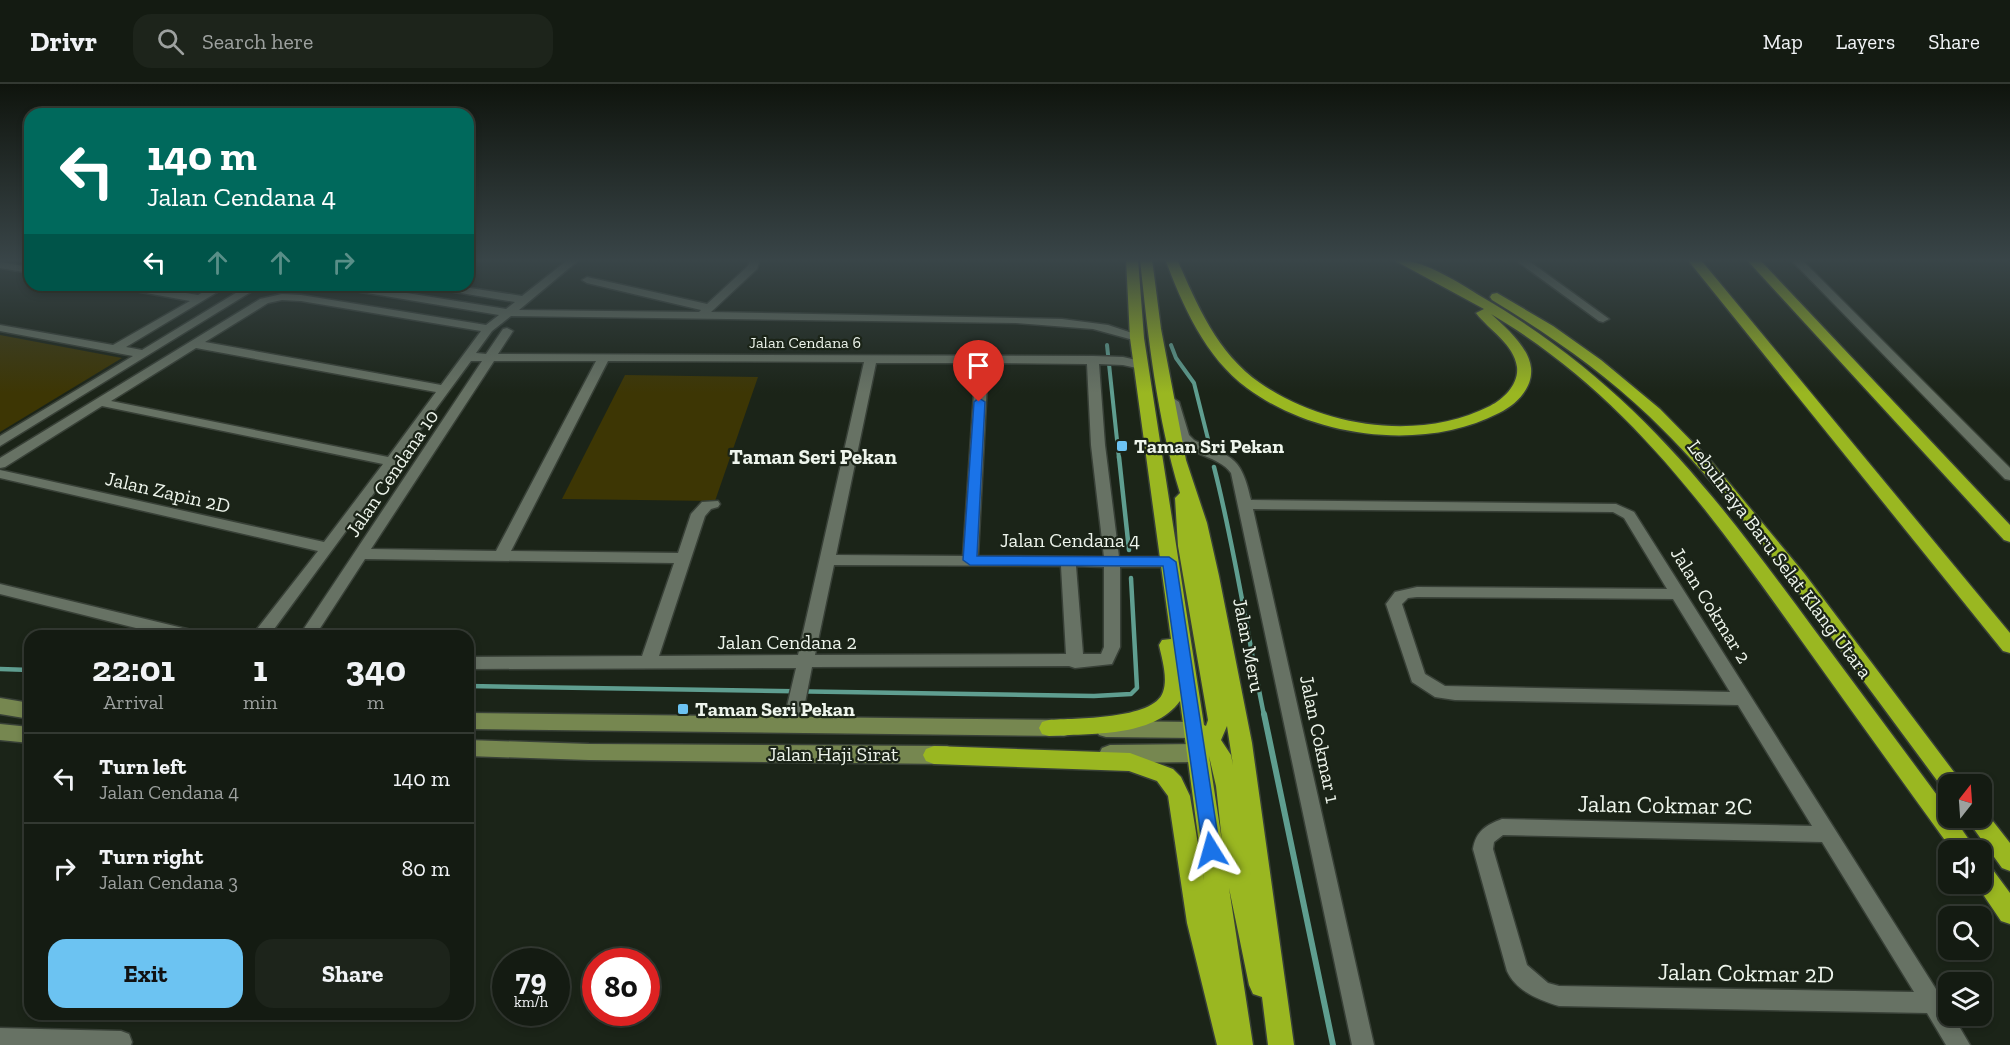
<!DOCTYPE html>
<html lang="en">
<head>
<meta charset="utf-8">
<style>
  body { margin:0; font-family:"Zilla Slab",serif; background:#1d241b; color:#f1f3f6; height:100vh; display:flex; flex-direction:column; font-size:22px; white-space:nowrap }
  * { box-sizing:border-box; margin:0 }
  p { font-size:20px; color:#9da19f }
  .icon { flex:none; width:33px; height:33px; fill:none; stroke:currentColor; stroke-width:2; stroke-linecap:round; stroke-linejoin:round }
  .map { position:relative; flex:1; overflow:hidden }
  .sheet { position:absolute; left:24px; top:546px; width:450px; height:390px; display:flex; flex-direction:column; background:#141b12; border-radius:18px; box-shadow:0 3px 9px #0003,0 0 0 2px #333932 }
  .sheet>* { flex:none }
  .guide { position:absolute; left:24px; top:24px; width:450px; height:183px; border-radius:18px; box-shadow:0 3px 9px #0003,0 0 0 2px #333932; background:#00695c; color:#fff; overflow:hidden }
  .needle { width:39px; rotate:17deg }
  .controls { position:absolute; left:1938px; top:690px; display:grid; gap:12px }
  .controls a { display:grid; place-items:center; width:54px; height:54px; border-radius:12px; background:#141b12; box-shadow:0 3px 9px #0003,0 0 0 2px #333932; font-size:30px }
  .speed { position:absolute; left:492px; top:864px; display:flex; gap:12px; font-size:30px; font-weight:700; text-align:center }
  .speed>* { display:grid; place-content:center; width:78px; height:78px; border-radius:50%; background:#141b12; box-shadow:0 3px 9px #0003,0 0 0 2px #333932; line-height:1 }
  .speed small { font-size:15px; font-weight:400 }
  .speed .limit { border:9px solid #d22; background:#fff; color:#111 }
  .pin { position:absolute; display:grid; place-items:center; width:51px; height:51px; color:#fff; margin:-62px -26px; border-radius:50% 50% 50% 0; rotate:-45deg; box-shadow:0 0 6px #0007 }
  .pin .icon { rotate:45deg }
  .me { position:absolute; width:66px; margin:-33px; rotate:352deg; stroke-linejoin:round; filter:drop-shadow(0 0 4px #0008) }
  .turn { display:flex; align-items:center; gap:21px; height:126px; padding:0 24px; font-size:27px }
  .turn .icon { width:78px; height:78px; stroke-width:2.5 }
  .turn b { display:block; font-size:42px; line-height:51px }
  .lanes { display:flex; align-items:center; height:57px; padding:0 24px; background:#0003; justify-content:center; gap:30px; direction:ltr }
  .lanes .off { opacity:.35 }
  .eta { display:flex; justify-content:space-evenly; align-items:center; height:102px; text-align:center }
  .eta b { font-size:36px; font-weight:700; line-height:42px }
  .button { display:flex; gap:12px; margin-top:auto; padding:12px 24px }
  .button a { flex:1; height:69px; border-radius:18px; background:#6cc3f2; color:#111; font-size:24px; font-weight:700; line-height:69px; text-align:center }
  .button a+a { background:#1d241b; color:#f1f3f6 }
  ul { padding:0; list-style:none }
  li { display:flex; align-items:center; gap:18px; height:90px; padding:0 24px; border-top:2px solid #333932 }
  li div { flex:1 }
  li b { display:block; font-size:22px }
  li em { font-style:normal }
  header { display:flex; align-items:center; gap:36px; box-sizing:border-box; height:84px; padding:0 30px; background:#141b12; border-bottom:2px solid #333932 }
  header strong { font-size:28px }
  nav { display:flex; gap:33px; margin-inline-start:auto; font-size:21px }
  .search { width:420px; height:54px; background:#1d241b; display:flex; align-items:center; gap:15px; box-sizing:border-box; padding:0 21px; border-radius:18px; color:#9da19f; font-size:22px }
  .map>svg:first-child { display:block }
</style>
</head>
<body>
<header>
<strong>Drivr</strong>
<div class="search"><svg class="icon" aria-label="search" viewBox="0 0 24 24"><circle cx="10" cy="10" r="6"/><path d="M15 15l6 6"/></svg>Search here</div>
<nav><a>Map</a><a>Layers</a><a>Share</a></nav>
</header>
<div class="map">
<svg width="2010" height="961" viewBox="0 0 2010 961">
  <rect width="100%" height="100%" fill="#1b2418"/>
  <g fill="#3d3604">
    <path d="M 0,251 L 122,274 L 0,348 Z"/>
    <path d="M 625,291 L 758,293 L 715,417 L 562,415 Z"/>
  </g>
  <g fill="none" stroke-linecap="round" stroke-linejoin="round">
    <g stroke="#5f9e90" stroke-width="4">
      <path d="M 1107,261 L 1119,375"/>
      <path d="M 1171,261 L 1176,274 L 1194,299 L 1208,355"/>
    </g>
    <g stroke="#5f9e90" stroke-width="4.5">
      <path d="M 1119,373 L 1129,466"/>
      <path d="M 1214,383 C 1235,465 1247,549 1264,631"/>
      <path d="M 0,585 L 30,586"/>
      <path d="M 468,602 L 1094,612 L 1131,610 L 1137,604 L 1131,494"/>
    </g>
    <path stroke="#5f9e90" stroke-width="6" d="M 1264,630 L 1333,961"/>
    <g stroke="#384037" stroke-width="3">
      <g id="street">
        <path d="M 569,175 L 580,175 L 519,226 L 699,228 L 701,226 L 587,199 L 582,196 L 587,193 L 707,220 L 748,182 L 750,175 L 760,175 L 757,185 L 711,228 L 1062,235 L 1108,241 L 1141,252 L 1141,256 L 1137,257 L 1093,245 L 1016,239 L 511,232 L 492,247 L 476,269 L 486,270 L 503,245 L 507,244 L 513,247 L 498,270 L 1093,272 L 1123,273 L 1145,278 L 1147,281 L 1141,285 L 1123,281 L 1099,280 L 1105,361 L 1119,473 L 1169,473 L 1176,478 L 1169,483 L 1120,483 L 1120,563 L 1112,580 L 1075,584 L 1069,582 L 812,583 L 801,639 L 798,644 L 792,646 L 786,644 L 783,639 L 796,584 L 468,585 L 468,573 L 642,572 L 674,479 L 365,475 L 315,552 L 299,552 L 482,277 L 471,277 L 269,552 L 249,552 L 257,545 L 318,467 L 0,394 L 0,386 L 324,458 L 383,380 L 102,322 L 5,383 L 0,384 L 0,374 L 260,215 L 282,210 L 301,211 L 486,241 L 499,231 L 337,204 L 332,201 L 357,201 L 506,225 L 515,218 L 431,204 L 426,201 L 451,201 L 522,212 ZM 282,216 L 301,217 L 481,247 L 441,301 L 205,258 L 268,219 ZM 196,264 L 436,308 L 388,373 L 111,317 ZM 494,277 L 596,277 L 496,467 L 371,465 ZM 608,277 L 864,278 L 798,571 L 659,572 L 705,432 L 711,425 L 718,423 L 720,420 L 718,417 L 702,418 L 691,430 L 678,469 L 511,467 ZM 876,279 L 976,279 L 963,472 L 836,471 ZM 988,279 L 1087,280 L 1091,361 L 1104,473 L 978,472 ZM 834,481 L 1061,482 L 1066,570 L 815,571 ZM 1076,482 L 1104,483 L 1104,563 L 1101,570 L 1083,570 Z"/>
        <path d="M 1514,175 L 1526,175 L 1609,235 L 1603,238 L 1599,237 Z"/>
        <path d="M 1790,175 L 1801,175 L 2010,384 L 2010,396 L 2005,395 Z"/>
        <path d="M 0,178 L 30,183 L 30,189 L 0,184 Z"/>
        <path d="M 114,201 L 138,201 L 198,211 L 216,201 L 229,201 L 126,263 L 142,266 L 249,201 L 262,201 L 0,362 L 0,352 L 133,272 L 0,247 L 0,241 L 113,261 L 190,217 L 119,204 Z"/>
        <path d="M 1173,314 L 1179,318 L 1189,351 L 1194,356 C 1232,374 1241,371 1251,416 L 1616,420 L 1634,428 L 1948,924 L 1948,932 L 1953,932 L 1970,961 L 1946,961 L 1927,929 L 1559,922 C 1539,916 1516,907 1507,887 L 1473,765 C 1476,747 1486,741 1502,735 L 1812,742 L 1738,621 L 1455,616 L 1435,613 L 1412,598 L 1386,520 L 1395,508 L 1417,503 L 1667,505 L 1624,434 L 1613,428 L 1253,425 L 1374,961 L 1352,961 L 1231,389 C 1218,371 1191,373 1179,355 C 1172,346 1170,329 1167,318 ZM 1417,513 L 1673,515 L 1730,608 L 1445,602 L 1425,590 L 1402,520 L 1408,514 ZM 1503,751 L 1822,758 L 1914,908 L 1559,902 L 1548,899 L 1527,881 L 1493,765 L 1494,758 Z"/>
        <path d="M 0,500 L 191,546 L 197,548 L 199,552 L 168,552 L 0,510 Z"/>
        <path d="M 0,944 L 121,947 L 129,950 L 132,958 L 131,961 L 0,961 Z"/>
      </g>
    </g>
    <g stroke="#384037" stroke-width="3">
      <g id="secondary">
        <path d="M 0,614 L 30,619 L 30,635 L 0,630 Z"/>
        <path d="M 468,629 L 1064,636 L 1071,638 L 1074,644 L 1071,650 L 1064,652 L 468,645 Z"/>
        <path d="M 1106,637 L 1195,638 L 1202,640 L 1205,646 L 1202,652 L 1195,654 L 1106,653 L 1099,651 L 1096,645 L 1099,639 Z"/>
        <path d="M 0,640 L 30,643 L 30,659 L 0,656 Z"/>
        <path d="M 468,656 L 589,660 L 947,662 L 955,665 L 958,671 L 955,677 L 947,680 L 589,676 L 468,672 Z"/>
        <path d="M 1198,660 L 1206,663 L 1209,669 L 1206,675 L 1198,678 L 1110,679 L 1102,676 L 1099,670 L 1102,664 L 1110,661 Z"/>
      </g>
    </g>
    <g stroke="#384037" stroke-width="3">
      <g id="highway">
        <path d="M 1126,175 L 1138,175 L 1144,254 L 1204,641 L 1206,642 L 1208,636 L 1178,462 L 1175,414 L 1180,409 C 1157,334 1148,253 1140,175 L 1152,175 L 1161,245 L 1186,376 L 1207,439 L 1219,492 L 1252,659 L 1294,961 L 1268,961 L 1262,913 L 1253,910 L 1249,901 L 1229,804 L 1253,961 L 1217,961 L 1187,839 L 1168,712 L 1157,697 L 1129,687 L 934,680 L 926,677 L 923,671 L 926,665 L 934,662 L 1130,669 L 1173,685 L 1181,693 L 1190,712 L 1204,797 L 1180,617 C 1153,654 1090,649 1049,652 L 1042,650 L 1039,644 L 1042,638 L 1049,636 C 1074,634 1154,636 1163,608 C 1168,594 1162,575 1159,561 L 1162,556 L 1171,555 L 1130,254 ZM 1227,642 L 1233,681 L 1231,671 L 1221,656 ZM 1209,672 L 1216,702 L 1222,757 Z"/>
        <path d="M 1165,175 L 1177,175 C 1197,221 1217,269 1260,299 C 1324,343 1419,358 1490,322 C 1504,315 1519,300 1517,283 C 1514,260 1489,246 1476,229 L 1484,225 L 1392,175 C 1423,175 1456,197 1482,213 C 1631,300 1713,408 1813,544 C 1858,605 1903,665 1948,726 L 1948,734 L 1954,734 L 1976,766 L 1952,766 C 1902,697 1851,626 1801,556 C 1711,430 1628,311 1491,230 C 1505,243 1529,263 1531,284 C 1533,304 1516,321 1499,329 C 1424,368 1314,354 1247,304 C 1205,273 1183,222 1165,175 Z"/>
        <path d="M 1687,175 L 1700,175 L 2010,549 L 2010,569 L 2003,567 Z"/>
        <path d="M 1746,175 L 1759,175 L 2010,441 L 2010,458 L 2004,456 Z"/>
        <path d="M 1497,209 L 1553,242 L 1601,276 L 1660,325 L 1711,377 L 1804,489 L 1963,700 L 1948,700 L 1948,708 L 1944,706 C 1906,654 1867,602 1828,549 C 1773,473 1717,397 1649,332 C 1602,287 1548,250 1492,216 L 1490,213 L 1492,210 Z"/>
        <path d="M 1982,726 L 1985,727 L 2010,759 L 2010,787 L 2002,784 L 1966,734 L 1982,734 Z"/>
        <path d="M 1982,779 L 1990,782 L 2010,809 L 2010,840 L 2001,837 L 1976,800 L 1982,800 Z"/>
      </g>
    </g>
    <use href="#street" fill="#677264" fill-rule="evenodd"/>
    <use href="#secondary" fill="#768750" fill-rule="evenodd"/>
    <use href="#highway" fill="#9ab721" fill-rule="evenodd"/>
  </g>
  <linearGradient id="sky" x2="0" y2="1"><stop stop-color="#0f140d"/><stop offset="0.57" stop-color="#394548"/><stop offset="1" stop-color="#394548" stop-opacity="0"/></linearGradient>
  <rect width="2010" height="309" fill="url(#sky)"/>
  <path fill="#1a73e8" stroke="#114b97" stroke-width="1.5" d="M 979,314 L 985,318 L 977,472 L 1169,473 L 1176,478 L 1220,766 L 1218,771 L 1211,774 L 1205,771 L 1203,766 L 1163,482 L 970,481 L 963,476 L 974,318 Z"/>
  <g fill="#6cc3f2" stroke="#1b2418" stroke-width="2">
    <rect x="1116" y="356" width="12" height="12" rx="3"/>
    <rect x="677" y="619" width="12" height="12" rx="3"/>
  </g>
  <g text-anchor="middle" stroke-width="4.5" stroke-linejoin="round" paint-order="stroke">
    <g font-size="16" fill="#eef5ec" stroke="#1b2418">
      <text x="805" y="264">Jalan Cendana 6</text>
    </g>
    <g font-size="20" font-weight="bold" fill="#eef5ec" stroke="#1b2418" text-anchor="start">
      <text x="1134" y="369">Taman Sri Pekan</text>
      <text x="695" y="632">Taman Seri Pekan</text>
    </g>
    <g font-size="20" fill="#eef5ec" stroke="#1b2418">
      <text transform="translate(392 389) rotate(-56)" y="7">Jalan Cendana 10</text>
      <text transform="translate(168 408) rotate(13)" y="7">Jalan Zapin 2D</text>
      <text x="1070" y="463">Jalan Cendana 4</text>
      <text transform="translate(1780 475) rotate(53)" y="7">Lebuhraya Baru Selat Klang Utara</text>
      <text transform="translate(1711 521) rotate(58)" y="7">Jalan Cokmar 2</text>
      <text x="787" y="565">Jalan Cendana 2</text>
      <text transform="translate(1249 561) rotate(79)" y="7">Jalan Meru</text>
      <text transform="translate(1320 655) rotate(78)" y="7">Jalan Cokmar 1</text>
      <text x="833" y="677">Jalan Haji Sirat</text>
    </g>
    <g font-size="21" font-weight="bold" fill="#eef5ec" stroke="#1b2418">
      <text x="813" y="380">Taman Seri Pekan</text>
    </g>
    <g font-size="24" fill="#eef5ec" stroke="#1b2418">
      <text transform="translate(1665 721) rotate(1)" y="8">Jalan Cokmar 2C</text>
      <text transform="translate(1746 889) rotate(1)" y="8">Jalan Cokmar 2D</text>
    </g>
  </g>
</svg>
<div class="controls">
<a><svg class="needle" viewBox="-14 -14 28 28"><path d="M0-13l5 13h-10z" fill="#e53935"/><path d="M0 13l5-13h-10z" fill="#9da19f"/></svg></a>
<a><svg class="icon" aria-label="sound" viewBox="0 0 24 24"><path d="M4 9h4l5-4v14l-5-4H4zM17 9q2 3 0 6"/></svg></a>
<a><svg class="icon" aria-label="search" viewBox="0 0 24 24"><circle cx="10" cy="10" r="6"/><path d="M15 15l6 6"/></svg></a>
<a><svg class="icon" aria-label="layers" viewBox="0 0 24 24"><path d="M12 4l9 5-9 5-9-5zM3 14l9 5 9-5"/></svg></a>
</div>
<div class="speed"><div>79<small>km/h</small></div><div class="limit">80</div></div>
<div class="pin" style="left:979px;top:318px;background:#d93025"><svg class="icon" aria-label="arrive" viewBox="0 0 24 24"><path d="M6 21V4h12l-3 4 3 4H6"/></svg></div>
<svg class="me" style="left:1211px;top:766px" viewBox="-20 -20 40 40"><path d="M0-17L14 15 0 8-14 15z" fill="#1a73e8" stroke="#fff" stroke-width="4"/></svg>
<div class="guide">
<div class="turn"><svg class="icon" aria-label="left" viewBox="0 0 24 24"><path d="M17 20v-9H6M10 6l-5 5 5 5"/></svg><div><b>140 m</b>Jalan Cendana 4</div></div>
<div class="lanes"><svg class="icon" aria-label="left" viewBox="0 0 24 24"><path d="M17 20v-9H6M10 6l-5 5 5 5"/></svg><svg class="icon off" aria-label="ahead" viewBox="0 0 24 24"><path d="M12 20V5M6 11l6-6 6 6"/></svg><svg class="icon off" aria-label="ahead" viewBox="0 0 24 24"><path d="M12 20V5M6 11l6-6 6 6"/></svg><svg class="icon off" aria-label="right" viewBox="0 0 24 24"><path d="M7 20v-9h11M14 6l5 5-5 5"/></svg></div>
</div>
<section class="sheet">
<div class="eta">
<div><b>22:01</b><p>Arrival</p></div>
<div><b>1</b><p>min</p></div>
<div><b>340</b><p>m</p></div>
</div>
<ul>
<li><svg class="icon" aria-label="left" viewBox="0 0 24 24"><path d="M17 20v-9H6M10 6l-5 5 5 5"/></svg><div><b>Turn left</b><p>Jalan Cendana 4</p></div><em>140 m</em></li>
<li><svg class="icon" aria-label="right" viewBox="0 0 24 24"><path d="M7 20v-9h11M14 6l5 5-5 5"/></svg><div><b>Turn right</b><p>Jalan Cendana 3</p></div><em>80 m</em></li>
</ul>
<div class="button"><a>Exit</a><a>Share</a></div>
</section>
</div>
</body>
</html>
